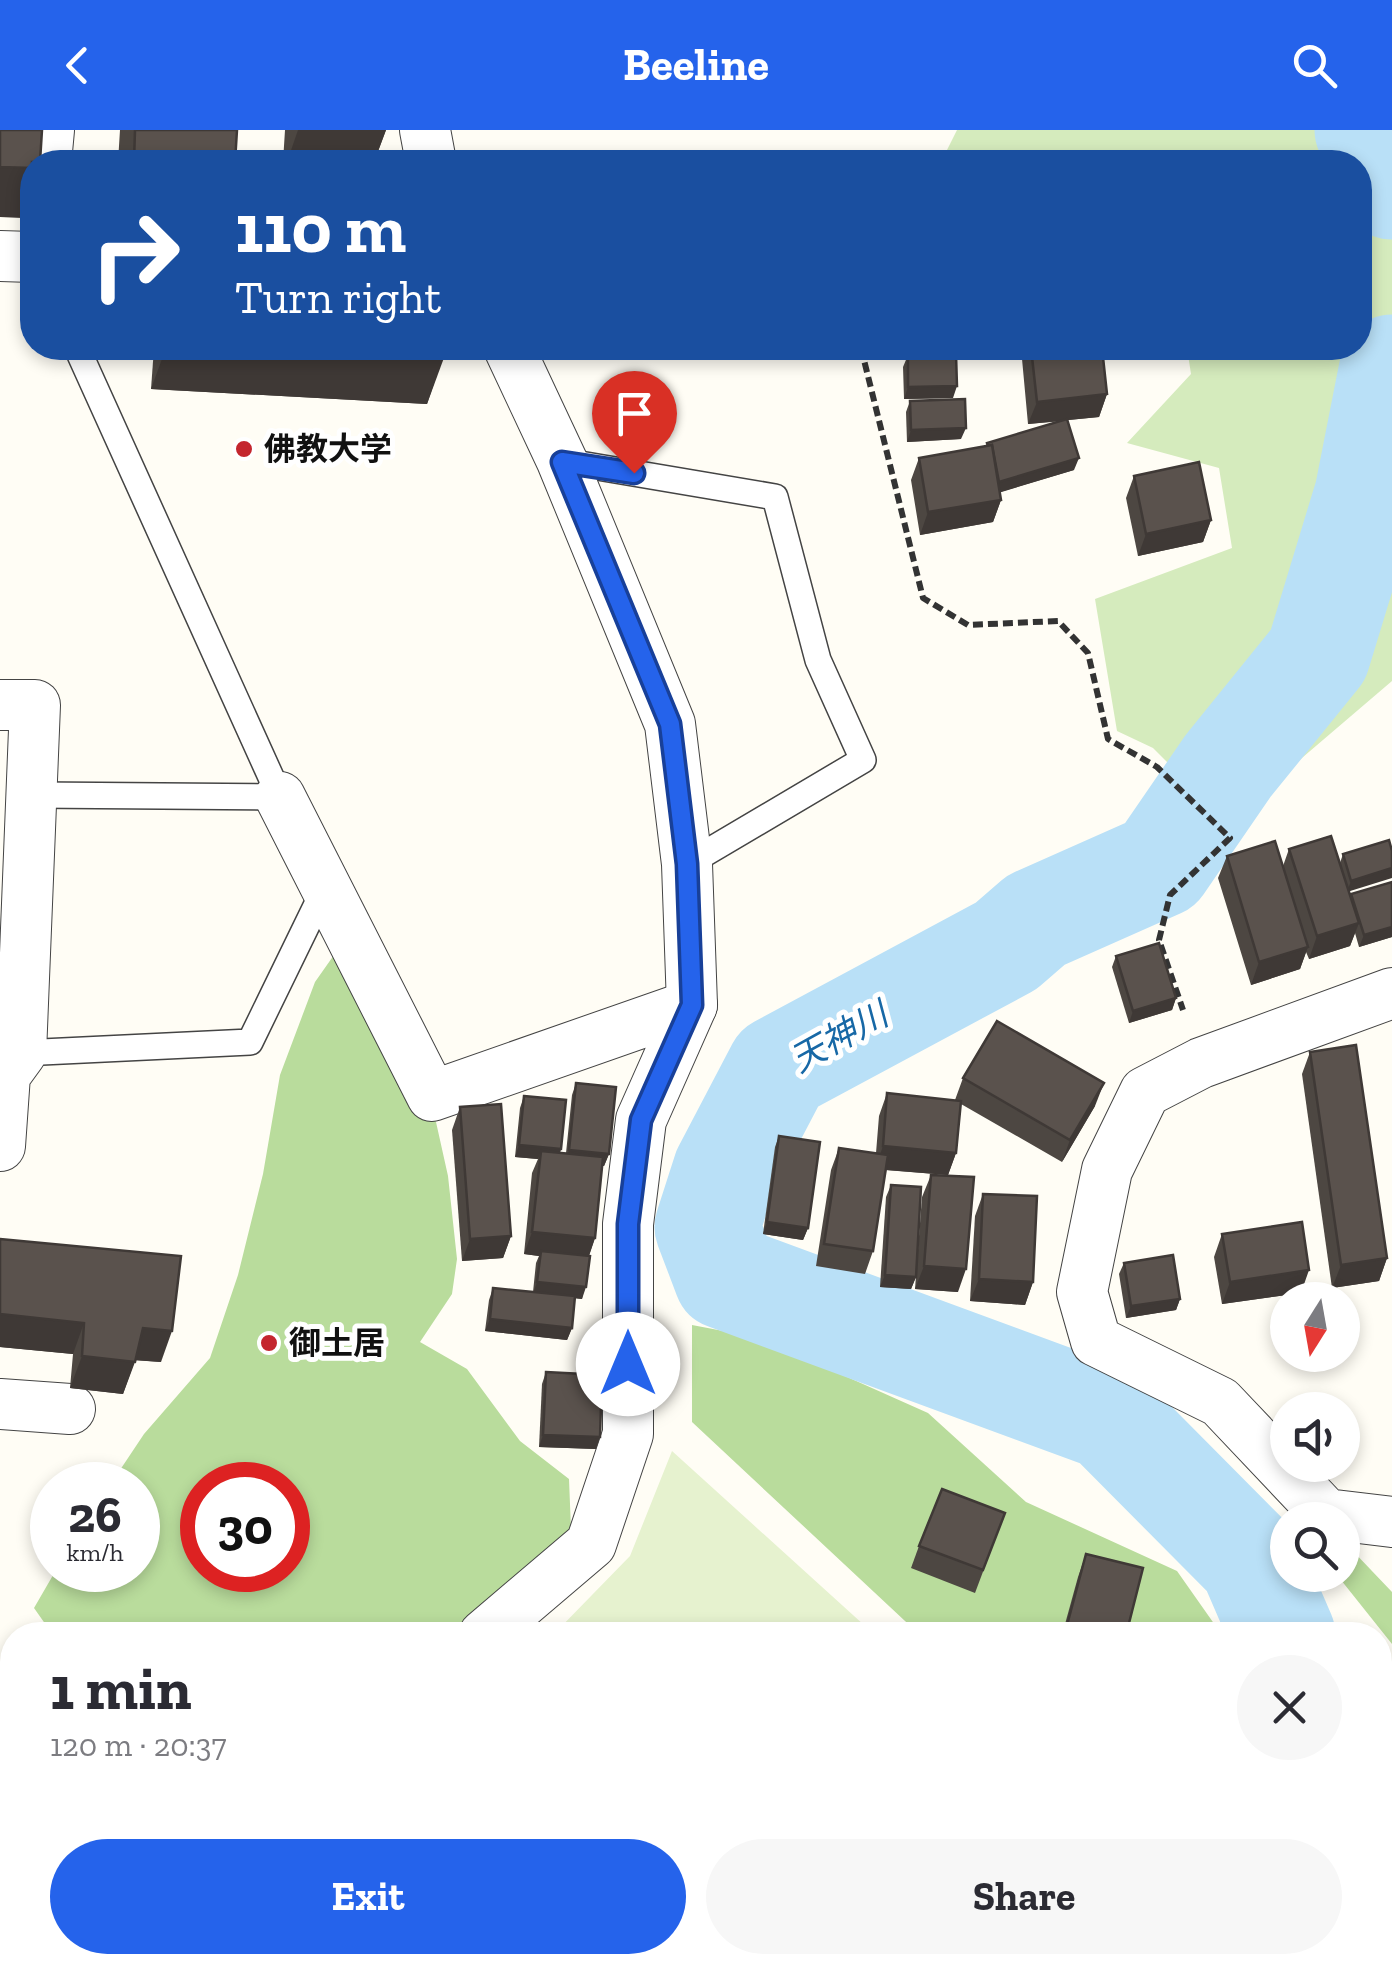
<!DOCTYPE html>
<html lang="en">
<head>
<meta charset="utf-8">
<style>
  body { margin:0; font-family:"Zilla Slab","Noto Sans JP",serif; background:#f7f7f7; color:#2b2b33; height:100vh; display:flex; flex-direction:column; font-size:38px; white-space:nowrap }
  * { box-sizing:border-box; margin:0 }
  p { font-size:32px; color:#7c7c81 }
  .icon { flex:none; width:55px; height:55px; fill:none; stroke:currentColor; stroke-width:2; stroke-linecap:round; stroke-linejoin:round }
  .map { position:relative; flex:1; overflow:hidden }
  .details { position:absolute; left:0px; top:1492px; width:1392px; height:352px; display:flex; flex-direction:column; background:#fff; border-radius:40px 40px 0 0; box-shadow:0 5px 15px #0003 }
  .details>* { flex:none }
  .banner { position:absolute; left:20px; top:20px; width:1352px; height:210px; border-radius:40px; box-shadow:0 5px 15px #0003; background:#1a4fa0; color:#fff; overflow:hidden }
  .needle { width:65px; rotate:191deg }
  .controls { position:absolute; left:1270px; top:1152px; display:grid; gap:20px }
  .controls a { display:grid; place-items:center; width:90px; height:90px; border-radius:50%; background:#fff; box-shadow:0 5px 15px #0003; font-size:50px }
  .speed { position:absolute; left:30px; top:1332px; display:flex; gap:20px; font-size:50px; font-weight:700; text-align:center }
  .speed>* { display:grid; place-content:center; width:130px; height:130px; border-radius:50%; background:#fff; box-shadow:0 5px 15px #0003; line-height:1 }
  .speed small { font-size:25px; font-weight:400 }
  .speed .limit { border:15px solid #d22; background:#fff; color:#111 }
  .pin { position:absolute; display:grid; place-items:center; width:85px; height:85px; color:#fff; margin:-102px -42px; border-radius:50% 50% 50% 0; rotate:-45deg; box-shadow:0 0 10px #0007 }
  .pin .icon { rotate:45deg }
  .me { position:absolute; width:110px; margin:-55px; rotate:0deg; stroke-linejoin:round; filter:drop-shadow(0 0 8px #0008) }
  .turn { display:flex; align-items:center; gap:35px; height:210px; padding:0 50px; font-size:45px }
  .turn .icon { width:130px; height:130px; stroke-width:2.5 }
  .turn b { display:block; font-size:70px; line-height:85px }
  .round { display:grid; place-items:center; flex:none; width:105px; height:105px; border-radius:52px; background:#f7f7f7 }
  .head { display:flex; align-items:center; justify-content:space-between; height:170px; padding:0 50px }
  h1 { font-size:60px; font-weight:700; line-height:75px }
  .cta { display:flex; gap:20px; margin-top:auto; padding:20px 50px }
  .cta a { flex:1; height:115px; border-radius:60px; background:#2563eb; color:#fff; font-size:40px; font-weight:700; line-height:115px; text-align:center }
  .cta a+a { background:#f7f7f7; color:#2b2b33 }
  header { display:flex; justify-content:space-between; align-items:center; height:130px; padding:0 50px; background:#2563eb; color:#fff; font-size:45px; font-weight:700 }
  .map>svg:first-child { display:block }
</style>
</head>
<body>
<header><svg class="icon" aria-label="back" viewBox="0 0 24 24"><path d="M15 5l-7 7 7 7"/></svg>Beeline<svg class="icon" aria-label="search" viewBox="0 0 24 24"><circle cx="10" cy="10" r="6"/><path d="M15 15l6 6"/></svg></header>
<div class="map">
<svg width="1392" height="1843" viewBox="0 0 1392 1843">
  <rect width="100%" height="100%" fill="#fffdf5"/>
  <path fill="#d5ebbd" d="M 957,0 L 1392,0 L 1392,551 L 1227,692 L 1153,618 L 1117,601 L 1095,469 L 1232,418 L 1219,338 L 1127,313 L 1191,244 L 1187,218 L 1360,218 L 1360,32 L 941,32 Z"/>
  <g fill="#b9dc9c" fill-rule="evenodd">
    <path d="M 341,815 L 436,992 L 448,1046 L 457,1129 L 452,1164 L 420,1212 L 467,1239 L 520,1311 L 569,1349 L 571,1399 L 464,1505 L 53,1505 L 34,1478 L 56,1440 L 138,1440 L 138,1355 L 110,1355 L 144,1304 L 210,1228 L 238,1145 L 263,1044 L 280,945 L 315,852 ZM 202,1355 L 288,1355 L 288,1440 L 202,1440 Z"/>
    <path d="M 692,1195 L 760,1208 L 928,1283 L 1026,1372 L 1177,1441 L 1222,1505 L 920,1505 L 692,1292 Z"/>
    <path d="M 1343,1417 L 1351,1419 L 1392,1462 L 1392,1514 L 1337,1445 L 1342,1445 Z"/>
    <path d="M 1038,1833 L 1038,1832 L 1200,1833 L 1195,1843 L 1030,1843 Z"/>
  </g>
  <g fill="#e6f2cf">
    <path d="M 672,1321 L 875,1505 L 553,1505 L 630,1426 Z"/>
    <path d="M 589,1833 L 1005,1833 L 995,1843 L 615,1843 Z"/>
  </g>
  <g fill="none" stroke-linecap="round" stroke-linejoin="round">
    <g stroke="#b9e0f7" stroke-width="105">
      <path d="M 1367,0 L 1392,57"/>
      <path d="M 1283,1505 L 1251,1431 L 1109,1288 L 726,1147 L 707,1097 L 725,1041 L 779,938 L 1006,816 L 1036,790 L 1160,735 L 1228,636 L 1318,525 L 1367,364 L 1392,237"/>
      <path d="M 1244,1843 L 1251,1832"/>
    </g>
    <g stroke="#444" stroke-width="28">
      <g id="service">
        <path d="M 562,331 L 775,367 L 818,530 L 863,630 L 687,734"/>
        <path d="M 35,665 L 280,667 L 77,218"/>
        <path d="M 21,923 L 250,912 L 324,760"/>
        <path d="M 0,1668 L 12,1650"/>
        <path d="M 0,1826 L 6,1843"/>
      </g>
    </g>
    <g stroke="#444" stroke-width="52">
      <g id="minor">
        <path d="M 425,0 L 431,32"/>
        <path d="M 46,32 L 49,0"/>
        <path d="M 0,126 L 32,127"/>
        <path d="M 509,218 L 562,331 L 670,594 L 687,734 L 692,875"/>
        <path d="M 0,575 L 35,575 L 21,923 L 5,945 L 0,1016"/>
        <path d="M 280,667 L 432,966 L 692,875 L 641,990 L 628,1094 L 628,1304 L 591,1414 L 484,1505"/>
        <path d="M 1392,863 L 1201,933 L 1145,962 L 1107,1040 L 1082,1162 L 1096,1211 L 1220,1272 L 1326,1384 L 1392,1392"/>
        <path d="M 0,1274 L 70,1279"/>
        <path d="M 278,1843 L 280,1832"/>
      </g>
    </g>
    <path stroke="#333" stroke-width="6" stroke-dasharray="10 5" stroke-linecap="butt" d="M 861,218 L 923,468 L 968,495 L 1058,491 L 1088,523 L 1108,609 L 1157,637 L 1230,708 L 1170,765 L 1159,810 L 1183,880"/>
    <use href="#service" stroke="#fff" stroke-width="25"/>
    <use href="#minor" stroke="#fff" stroke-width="50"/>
  </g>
  <g fill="#4d4742">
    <path d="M 120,0 L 237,0 L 235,32 L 118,32 Z"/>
    <path d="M 285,0 L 386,0 L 374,32 L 283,32 Z"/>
    <path d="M 154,218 L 446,218 L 427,274 L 151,259 Z"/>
    <path d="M 1021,218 L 1102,218 L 1107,264 L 1099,287 L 1068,290 L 1074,340 L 1000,362 L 1001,370 L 993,392 L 920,405 L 911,350 L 919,328 L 986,316 L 987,313 L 1063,291 L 1028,294 Z"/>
    <path d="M 908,225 L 953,268 L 904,269 L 903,237 Z"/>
    <path d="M 910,271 L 961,309 L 907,312 L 906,282 Z"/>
    <path d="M 1134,346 L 1211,390 L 1203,412 L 1138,426 L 1126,368 Z"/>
    <path d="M 1389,710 L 1349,762 L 1350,766 L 1351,764 L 1392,752 L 1392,807 L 1359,817 L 1355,803 L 1350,816 L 1309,829 L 1306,822 L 1300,839 L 1251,855 L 1218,748 L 1227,726 L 1283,736 L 1289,719 L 1340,733 L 1343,724 Z"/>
    <path d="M 1116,826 L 1176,868 L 1172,880 L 1129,893 L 1112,837 Z"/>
    <path d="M 1310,922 L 1387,1128 L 1379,1151 L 1332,1158 L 1302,944 Z"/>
    <path d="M 963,948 L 1095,976 L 1062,1032 L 961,974 L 956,1023 L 948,1045 L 885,1040 L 873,1121 L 865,1144 L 816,1136 L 831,1040 L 839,1018 L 876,1023 L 879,986 L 887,963 L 955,970 Z"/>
    <path d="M 576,953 L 609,1024 L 604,1036 L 602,1036 L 595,1108 L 589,1126 L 582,1169 L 575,1168 L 572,1198 L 567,1210 L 485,1201 L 489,1170 L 493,1158 L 533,1162 L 536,1133 L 539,1126 L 524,1124 L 532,1043 L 538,1029 L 515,1027 L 520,978 L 524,966 L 561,1019 L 560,1023 L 566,1023 L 572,965 Z"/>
    <path d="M 460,977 L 511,1106 L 503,1128 L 462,1131 L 452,1000 Z"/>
    <path d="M 779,1006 L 808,1098 L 803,1110 L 763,1104 L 775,1017 Z"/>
    <path d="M 931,1045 L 958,1162 L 915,1159 L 922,1067 Z"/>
    <path d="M 891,1055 L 916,1147 L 911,1159 L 880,1157 L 886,1067 Z"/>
    <path d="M 983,1064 L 1033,1152 L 1025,1175 L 970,1171 L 975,1086 Z"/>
    <path d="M 1222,1104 L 1301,1163 L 1222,1174 L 1214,1127 Z"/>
    <path d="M 0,1109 L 161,1232 L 135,1230 L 123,1264 L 70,1258 L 73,1224 L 0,1217 Z"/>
    <path d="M 1124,1133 L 1180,1169 L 1176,1180 L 1126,1188 L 1119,1144 Z"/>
    <path d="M 546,1242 L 600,1307 L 596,1319 L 539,1317 L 542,1254 Z"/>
    <path d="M 1005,1383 L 975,1463 L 911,1438 L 919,1416 Z"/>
    <path d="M 1086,1424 L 1126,1505 L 1062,1505 L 1078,1447 Z"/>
  </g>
  <g fill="#3f3936">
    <path d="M 298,0 L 386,0 L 374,32 L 287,32 Z"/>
    <path d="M 0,37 L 32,38 L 32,59 L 22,88 L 0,87 Z"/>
    <path d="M 166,218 L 310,218 L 445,225 L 427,274 L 151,259 Z"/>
    <path d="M 957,256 L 953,268 L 904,269 L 908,257 Z"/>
    <path d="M 1107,264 L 1099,287 L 1028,294 L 1037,272 Z"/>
    <path d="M 966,298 L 961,309 L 907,312 L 911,300 Z"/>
    <path d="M 1079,328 L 1074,340 L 995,364 L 999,352 Z"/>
    <path d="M 1001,370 L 993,392 L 920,405 L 928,382 Z"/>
    <path d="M 1211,390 L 1203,412 L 1138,426 L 1146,404 Z"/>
    <path d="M 1392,738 L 1392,748 L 1347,762 L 1351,751 Z"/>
    <path d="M 1359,793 L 1350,816 L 1309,829 L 1317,806 Z"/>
    <path d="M 1392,797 L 1392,807 L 1359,817 L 1364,805 Z"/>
    <path d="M 1308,817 L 1300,839 L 1251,855 L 1259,832 Z"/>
    <path d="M 1176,868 L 1172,880 L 1129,893 L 1133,881 Z"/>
    <path d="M 1104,953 L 1095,976 L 1062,1032 L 1070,1010 Z"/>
    <path d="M 519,1015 L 561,1019 L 557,1031 L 541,1021 L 538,1029 L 515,1027 Z"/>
    <path d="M 883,1016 L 956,1023 L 948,1045 L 875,1039 Z"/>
    <path d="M 569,1020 L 609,1024 L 604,1036 L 565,1032 Z"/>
    <path d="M 767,1092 L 808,1098 L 803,1110 L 763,1104 Z"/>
    <path d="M 532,1102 L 595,1108 L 587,1131 L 541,1121 L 539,1126 L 524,1124 Z"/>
    <path d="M 511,1106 L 503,1128 L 462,1131 L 470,1109 Z"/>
    <path d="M 1387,1128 L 1379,1151 L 1332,1158 L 1341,1135 Z"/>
    <path d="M 924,1136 L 966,1139 L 958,1162 L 915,1159 Z"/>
    <path d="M 1309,1140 L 1301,1163 L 1222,1174 L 1230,1152 Z"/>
    <path d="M 885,1145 L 916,1147 L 911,1159 L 880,1157 Z"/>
    <path d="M 979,1149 L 1033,1152 L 1025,1175 L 970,1171 Z"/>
    <path d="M 537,1152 L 586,1157 L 582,1169 L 533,1164 Z"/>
    <path d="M 1180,1169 L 1176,1180 L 1126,1188 L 1131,1176 Z"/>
    <path d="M 0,1184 L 84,1193 L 73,1224 L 0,1217 Z"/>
    <path d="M 490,1189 L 572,1198 L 567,1210 L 485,1201 Z"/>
    <path d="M 143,1198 L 172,1201 L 161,1232 L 132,1230 Z"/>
    <path d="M 82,1226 L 135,1232 L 123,1264 L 70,1258 Z"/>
    <path d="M 543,1305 L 600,1307 L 596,1319 L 539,1317 Z"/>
  </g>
  <g fill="#5a524d" stroke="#3f3936" stroke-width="2.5">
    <path d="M 0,0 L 42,0 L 40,32 L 32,32 L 32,38 L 0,37 Z"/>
    <path d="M 135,0 L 237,0 L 235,32 L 134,32 Z"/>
    <path d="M 310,218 L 446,218 L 445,225 Z"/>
    <path d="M 1031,218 L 1102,218 L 1107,264 L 1037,272 Z"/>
    <path d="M 956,224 L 957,256 L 908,257 L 908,225 Z"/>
    <path d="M 965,269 L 966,298 L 911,300 L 910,271 Z"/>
    <path d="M 1067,289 L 1079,328 L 999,352 L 992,315 L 988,316 L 987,313 Z"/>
    <path d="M 992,315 L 1001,370 L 928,382 L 919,328 Z"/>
    <path d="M 1199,332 L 1211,390 L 1146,404 L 1134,346 Z"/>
    <path d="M 1331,706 L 1359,793 L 1317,806 L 1289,719 Z"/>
    <path d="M 1389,710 L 1392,721 L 1392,738 L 1351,751 L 1343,724 Z"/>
    <path d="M 1275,711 L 1308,817 L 1259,832 L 1227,726 Z"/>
    <path d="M 1392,752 L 1392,797 L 1364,805 L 1351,764 Z"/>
    <path d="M 1159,813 L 1176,868 L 1133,881 L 1116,826 Z"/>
    <path d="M 997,891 L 1104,953 L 1070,1010 L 963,948 Z"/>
    <path d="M 1356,915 L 1387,1128 L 1341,1135 L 1310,922 Z"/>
    <path d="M 576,953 L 616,957 L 609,1024 L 569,1020 Z"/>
    <path d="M 887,963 L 961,971 L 956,1023 L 883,1016 Z"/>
    <path d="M 524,966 L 566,970 L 561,1019 L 519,1015 Z"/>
    <path d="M 501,974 L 511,1106 L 470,1109 L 460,977 Z"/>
    <path d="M 779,1006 L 820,1012 L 808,1098 L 767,1092 Z"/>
    <path d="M 839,1018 L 888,1025 L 873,1121 L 824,1114 Z"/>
    <path d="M 541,1021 L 603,1027 L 595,1108 L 532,1102 Z"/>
    <path d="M 931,1045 L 974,1047 L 966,1139 L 924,1136 Z"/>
    <path d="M 891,1055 L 921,1057 L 916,1147 L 885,1145 Z"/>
    <path d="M 983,1064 L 1037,1066 L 1033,1152 L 979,1149 Z"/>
    <path d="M 1302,1092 L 1309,1140 L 1230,1152 L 1222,1104 Z"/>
    <path d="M 0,1109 L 181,1126 L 172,1201 L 143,1198 L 135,1232 L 82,1226 L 84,1193 L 0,1184 Z"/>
    <path d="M 541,1121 L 590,1126 L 586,1157 L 537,1152 Z"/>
    <path d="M 1173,1125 L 1180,1169 L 1131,1176 L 1124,1133 Z"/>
    <path d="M 493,1158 L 575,1166 L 572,1198 L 490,1189 Z"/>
    <path d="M 546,1242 L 602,1245 L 600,1307 L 543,1305 Z"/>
    <path d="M 942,1359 L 1005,1383 L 983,1440 L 919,1416 Z"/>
    <path d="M 1086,1424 L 1143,1438 L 1126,1505 L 1089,1505 L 1066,1499 Z"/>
    <path d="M 351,1832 L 599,1832 L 630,1843 L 348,1843 Z"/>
  </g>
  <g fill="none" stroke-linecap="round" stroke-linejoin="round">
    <g stroke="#184099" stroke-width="25">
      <path id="route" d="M 628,1234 L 628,1094 L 641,990 L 692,875 L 687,734 L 670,594 L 562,332 L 634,343"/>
    </g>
    <use href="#route" stroke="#2563eb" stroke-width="18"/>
  </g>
  <g fill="#c4262e" stroke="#fff" stroke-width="4">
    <circle cx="244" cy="319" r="10"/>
    <circle cx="269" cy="1213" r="10"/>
  </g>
  <g text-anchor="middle" stroke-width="10" stroke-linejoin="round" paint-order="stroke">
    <g font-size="32" font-weight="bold" fill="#111" stroke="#fff" text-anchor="start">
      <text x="264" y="330">佛教大学</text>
      <text x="289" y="1224">御土居</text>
    </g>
    <g font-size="35" font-style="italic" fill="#1768a6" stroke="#fff">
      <text transform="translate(839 907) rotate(-29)" y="12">天神川</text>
    </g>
  </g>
</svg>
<div class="controls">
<a><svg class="needle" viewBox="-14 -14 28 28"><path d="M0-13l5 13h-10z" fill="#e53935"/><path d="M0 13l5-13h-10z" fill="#7c7c81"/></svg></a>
<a><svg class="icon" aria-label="sound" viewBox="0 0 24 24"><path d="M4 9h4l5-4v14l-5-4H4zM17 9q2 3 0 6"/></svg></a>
<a><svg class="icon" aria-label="search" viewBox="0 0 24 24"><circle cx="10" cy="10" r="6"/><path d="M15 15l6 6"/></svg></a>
</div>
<div class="speed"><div>26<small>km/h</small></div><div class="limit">30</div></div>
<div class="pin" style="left:634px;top:343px;background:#d93025"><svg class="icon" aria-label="arrive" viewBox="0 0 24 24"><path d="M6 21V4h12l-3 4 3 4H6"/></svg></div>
<svg class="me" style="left:628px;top:1234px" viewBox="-20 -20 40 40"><circle r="19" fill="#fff"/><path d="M0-13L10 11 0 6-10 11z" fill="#2563eb"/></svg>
<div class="banner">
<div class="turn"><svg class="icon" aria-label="right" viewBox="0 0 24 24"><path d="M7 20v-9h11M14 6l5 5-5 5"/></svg><div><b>110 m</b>Turn right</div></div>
</div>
<section class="details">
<div class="head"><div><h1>1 min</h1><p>120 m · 20:37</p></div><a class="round"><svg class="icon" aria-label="close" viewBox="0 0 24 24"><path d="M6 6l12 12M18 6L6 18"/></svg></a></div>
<div class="cta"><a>Exit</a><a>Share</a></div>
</section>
</div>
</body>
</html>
